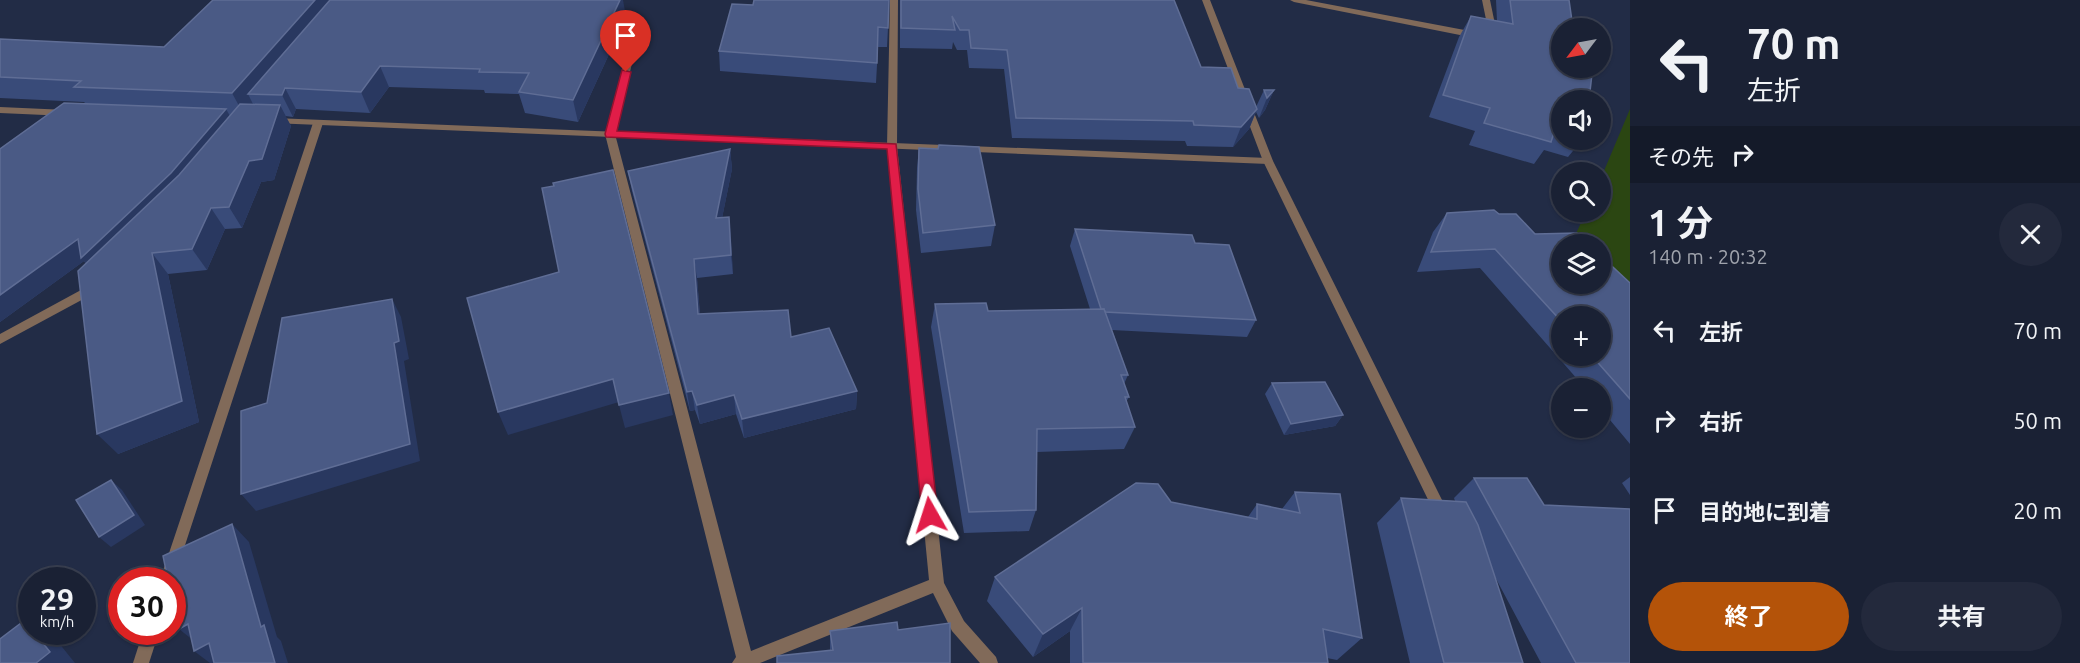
<!DOCTYPE html>
<html lang="ja">
<head>
<meta charset="utf-8">
<style>
  body { margin:0; font-family:Ubuntu,"Noto Sans JP",sans-serif; background:#23293c; color:#f1f3f6; height:100vh; display:flex; flex-direction:column; font-size:22px; white-space:nowrap }
  * { box-sizing:border-box; margin:0 }
  p { font-size:20px; color:#9fa3ac }
  .icon { flex:none; width:33px; height:33px; fill:none; stroke:currentColor; stroke-width:2; stroke-linecap:round; stroke-linejoin:round }
  .map { position:relative; flex:1; overflow:hidden }
  .sheet { display:flex; flex-direction:column; background:#1a2134; width:450px }
  .sheet>* { flex:none }
  .banner { background:#1a2134; color:#f1f3f6; overflow:hidden }
  .needle { width:39px; rotate:238deg }
  .controls { position:absolute; left:1551px; top:18px; display:grid; gap:12px }
  .controls a { display:grid; place-items:center; width:60px; height:60px; border-radius:50%; background:#1a2134; box-shadow:0 2px 4px #0004,0 0 0 2px #383e4f; font-size:30px }
  .speed { position:absolute; left:18px; top:567px; display:flex; gap:12px; font-size:30px; font-weight:700; text-align:center }
  .speed>* { display:grid; place-content:center; width:78px; height:78px; border-radius:50%; background:#1a2134; box-shadow:0 2px 4px #0004,0 0 0 2px #383e4f; line-height:1 }
  .speed small { font-size:15px; font-weight:400 }
  .speed .limit { border:9px solid #d22; background:#fff; color:#111 }
  .pin { position:absolute; display:grid; place-items:center; width:51px; height:51px; color:#fff; margin:-62px -26px; border-radius:50% 50% 50% 0; rotate:-45deg; box-shadow:0 0 6px #0007 }
  .pin .icon { rotate:45deg }
  .me { position:absolute; width:66px; margin:-33px; rotate:354deg; stroke-linejoin:round; filter:drop-shadow(0 0 4px #0008) }
  .turn { display:flex; align-items:center; gap:21px; height:126px; padding:0 18px; font-size:27px }
  .turn .icon { width:78px; height:78px; stroke-width:2.5 }
  .turn b { display:block; font-size:42px; line-height:51px }
  .then { display:flex; align-items:center; height:57px; padding:0 18px; background:#0003; gap:12px; font-size:22px }
  .round { display:grid; place-items:center; flex:none; width:63px; height:63px; border-radius:32px; background:#23293c }
  .head { display:flex; align-items:center; justify-content:space-between; height:102px; padding:0 18px }
  h1 { font-size:36px; font-weight:700; line-height:45px }
  .action { display:flex; gap:12px; margin-top:auto; padding:12px 18px }
  .action a { flex:1; height:69px; border-radius:36px; background:#b45309; color:#fff; font-size:24px; font-weight:700; line-height:69px; text-align:center }
  .action a+a { background:#23293c; color:#f1f3f6 }
  ul { padding:0; list-style:none }
  li { display:flex; align-items:center; gap:18px; height:90px; padding:0 18px }
  li div { flex:1 }
  li b { display:block; font-size:22px }
  li em { font-style:normal }
  main { display:flex; flex:1; min-height:0 }
  .map>svg:first-child { display:block }
</style>
</head>
<body>
<main>
<div class="map">
<svg width="1630" height="663" viewBox="0 0 1630 663">
  <rect width="100%" height="100%" fill="#222c46"/>
  <path fill="#2b4612" d="M 1630,109 L 1630,282 L 1601,261 L 1600,244 L 1579,244 L 1573,240 L 1586,212 L 1600,212 L 1601,178 Z"/>
  <g fill="none" stroke-linecap="round" stroke-linejoin="round">
    <g fill="#816a59" fill-rule="evenodd">
      <path d="M 890,0 L 898,0 L 897,146 L 944,583 L 964,621 L 996,657 L 998,663 L 980,663 L 952,631 L 933,593 L 760,663 L 732,663 L 736,657 L 605,134 L 627,51 L 634,49 L 635,51 L 615,134 L 751,651 L 929,580 L 887,146 Z"/>
      <path d="M 1202,0 L 1210,0 L 1273,161 L 1447,510 L 1449,514 L 1447,518 L 1442,520 L 1437,518 L 1263,161 Z"/>
      <path d="M 1290,0 L 1306,0 L 1475,32 L 1479,35 L 1475,38 L 1294,2 Z"/>
      <path d="M 1482,0 L 1490,0 L 1497,34 L 1496,36 L 1489,34 Z"/>
      <path d="M 0,107 L 67,110 L 72,113 L 67,116 L 0,113 Z"/>
      <path d="M 318,120 L 323,123 L 172,585 L 172,580 L 160,580 L 313,123 Z"/>
      <path d="M 92,282 L 98,286 L 89,296 L 0,344 L 0,334 L 81,290 Z"/>
      <path d="M 143,632 L 159,632 L 149,663 L 133,663 Z"/>
    </g>
    <path fill="#816a59" fill-rule="evenodd" d="M 274,118 L 1268,158 L 1273,161 L 1268,164 L 271,123 L 271,119 Z"/>
  </g>
  <g fill="#394b79" fill-rule="evenodd">
    <path d="M 900,0 L 1174,0 L 1201,67 L 1238,88 L 1256,107 L 1264,90 L 1274,90 L 1265,110 L 1259,118 L 1256,112 L 1249,129 L 1233,147 L 1187,146 L 1185,141 L 1012,138 L 1004,69 L 969,68 L 967,50 L 957,50 L 953,42 L 952,49 L 900,48 Z"/>
    <path d="M 1496,0 L 1569,0 L 1562,100 L 1562,140 L 1582,140 L 1568,157 L 1544,150 L 1534,164 L 1469,145 L 1475,131 L 1429,117 L 1459,37 L 1471,16 L 1497,21 Z"/>
    <path d="M 732,4 L 888,28 L 887,47 L 878,47 L 876,83 L 720,71 L 719,51 Z"/>
    <path d="M 626,17 L 578,122 L 525,113 L 519,94 L 485,93 L 484,90 L 389,87 L 370,113 L 296,109 L 293,117 L 285,116 L 291,126 L 274,180 L 261,182 L 242,228 L 225,229 L 207,270 L 168,274 L 199,422 L 118,454 L 86,264 L 84,261 L 0,322 L 0,149 L 86,104 L 84,102 L 0,98 L 0,39 L 164,47 Z"/>
    <path d="M 919,148 L 995,225 L 991,246 L 921,253 L 916,210 L 917,168 Z"/>
    <path d="M 730,149 L 732,169 L 722,218 L 729,217 L 733,274 L 697,278 L 700,314 L 791,337 L 857,391 L 856,409 L 744,438 L 736,414 L 700,424 L 695,410 L 690,411 L 632,191 L 628,171 Z"/>
    <path d="M 1447,213 L 1499,214 L 1630,283 L 1630,444 L 1600,408 L 1600,388 L 1585,388 L 1480,268 L 1417,272 L 1433,232 ZM 1562,316 L 1600,356 L 1562,356 Z"/>
    <path d="M 1075,229 L 1195,243 L 1256,320 L 1247,337 L 1112,330 L 1128,375 L 1124,384 L 1129,397 L 1126,402 L 1135,427 L 1124,449 L 1037,452 L 1036,510 L 1029,531 L 964,533 L 931,327 L 935,304 L 988,311 L 1090,309 L 1070,246 Z"/>
    <path d="M 1272,383 L 1343,415 L 1335,426 L 1284,435 L 1265,394 Z"/>
    <path d="M 1630,477 L 1630,495 L 1622,483 Z"/>
    <path d="M 1474,478 L 1630,663 L 1541,663 L 1494,575 L 1523,663 L 1410,663 L 1377,523 L 1401,498 L 1455,501 L 1454,498 Z"/>
    <path d="M 1295,492 L 1362,638 L 1337,660 L 1327,658 L 1328,663 L 1070,663 L 1070,631 L 1033,657 L 987,601 L 995,577 L 1171,502 L 1248,517 L 1257,504 L 1282,509 Z"/>
    <path d="M 898,630 L 830,650 L 830,631 Z"/>
  </g>
  <g fill="#293860">
    <path d="M 315,0 L 342,0 L 248,94 L 253,104 L 244,115 L 232,93 Z"/>
    <path d="M 614,0 L 623,0 L 626,17 L 578,122 L 573,100 Z"/>
    <path d="M 380,66 L 389,87 L 370,113 L 361,92 Z"/>
    <path d="M 285,88 L 296,109 L 293,117 L 282,95 Z"/>
    <path d="M 1274,90 L 1265,110 L 1259,118 L 1267,98 Z"/>
    <path d="M 280,105 L 291,126 L 274,180 L 261,182 L 242,228 L 229,207 L 249,161 Z"/>
    <path d="M 226,109 L 235,125 L 94,274 L 84,261 L 0,322 L 0,295 Z"/>
    <path d="M 1257,109 L 1249,129 L 1233,147 L 1241,127 Z"/>
    <path d="M 730,149 L 732,169 L 718,238 L 716,218 Z"/>
    <path d="M 211,208 L 225,229 L 207,270 L 192,249 Z"/>
    <path d="M 729,217 L 731,237 L 733,274 L 731,255 Z"/>
    <path d="M 152,253 L 168,274 L 199,422 L 118,454 L 97,434 Z"/>
    <path d="M 694,259 L 697,278 L 701,333 L 698,314 Z"/>
    <path d="M 392,299 L 401,317 L 409,359 L 404,361 L 420,461 L 256,511 L 241,494 L 394,343 Z"/>
    <path d="M 613,379 L 619,402 L 508,435 L 498,412 Z"/>
    <path d="M 692,391 L 695,410 L 690,411 L 687,392 Z"/>
    <path d="M 857,391 L 856,409 L 744,438 L 742,419 Z"/>
    <path d="M 669,393 L 673,415 L 625,428 L 619,405 Z"/>
    <path d="M 734,395 L 736,414 L 700,424 L 697,405 Z"/>
    <path d="M 1343,415 L 1335,426 L 1284,435 L 1291,424 Z"/>
    <path d="M 111,480 L 122,490 L 145,525 L 111,547 L 99,537 Z"/>
    <path d="M 232,524 L 249,542 L 277,637 L 281,641 L 288,663 L 275,663 L 261,627 Z"/>
    <path d="M 1082,608 L 1070,631 L 1033,657 L 1043,634 Z"/>
    <path d="M 188,624 L 199,645 L 179,629 Z"/>
    <path d="M 34,632 L 42,632 L 58,642 L 75,663 L 36,663 Z"/>
    <path d="M 209,643 L 221,663 L 210,663 L 194,651 Z"/>
  </g>
  <g fill="#4a5a85" stroke="#5f6d95" stroke-width="1.5">
    <path d="M 213,0 L 315,0 L 232,93 L 74,87 L 81,81 L 0,77 L 0,39 L 164,47 Z"/>
    <path d="M 330,0 L 620,0 L 573,100 L 519,92 L 529,73 L 479,72 L 480,69 L 380,66 L 361,92 L 285,88 L 282,95 L 248,94 Z"/>
    <path d="M 754,0 L 889,0 L 888,28 L 878,27 L 877,63 L 719,51 L 732,4 L 753,5 Z"/>
    <path d="M 901,0 L 1174,0 L 1201,67 L 1231,68 L 1238,88 L 1249,89 L 1257,109 L 1241,127 L 1194,125 L 1193,121 L 1016,118 L 1007,50 L 971,48 L 969,30 L 960,30 L 952,16 L 955,30 L 901,28 Z"/>
    <path d="M 1510,0 L 1569,0 L 1573,28 L 1562,28 L 1562,68 L 1573,68 L 1573,69 L 1592,74 L 1589,100 L 1562,100 L 1562,128 L 1556,126 L 1551,142 L 1484,123 L 1490,108 L 1443,95 L 1471,16 L 1513,24 Z"/>
    <path d="M 1264,90 L 1274,90 L 1267,98 Z"/>
    <path d="M 64,103 L 226,109 L 171,173 L 81,258 L 78,239 L 0,295 L 0,149 Z"/>
    <path d="M 240,104 L 280,105 L 262,159 L 249,161 L 229,207 L 211,208 L 192,249 L 152,253 L 182,401 L 97,434 L 78,271 L 179,175 Z"/>
    <path d="M 939,145 L 979,147 L 995,225 L 923,233 L 918,189 L 919,148 L 938,149 Z"/>
    <path d="M 730,149 L 716,218 L 729,217 L 731,255 L 694,259 L 698,314 L 788,310 L 791,337 L 829,328 L 857,391 L 742,419 L 734,395 L 697,405 L 692,391 L 687,392 L 628,171 Z"/>
    <path d="M 613,170 L 669,393 L 619,405 L 613,379 L 498,412 L 467,298 L 559,272 L 542,188 L 554,186 L 553,183 Z"/>
    <path d="M 1494,210 L 1499,214 L 1516,214 L 1535,234 L 1577,233 L 1589,244 L 1562,244 L 1562,284 L 1600,284 L 1600,255 L 1630,283 L 1630,399 L 1592,356 L 1600,356 L 1600,316 L 1562,316 L 1562,322 L 1495,249 L 1431,252 L 1447,213 Z"/>
    <path d="M 1075,229 L 1192,235 L 1195,243 L 1229,245 L 1256,320 L 1105,312 L 1104,309 L 1101,309 Z"/>
    <path d="M 392,299 L 399,341 L 394,343 L 410,444 L 241,494 L 241,411 L 267,403 L 282,318 Z"/>
    <path d="M 986,303 L 988,311 L 1104,309 L 1128,375 L 1121,375 L 1129,397 L 1125,397 L 1135,427 L 1037,429 L 1036,510 L 969,512 L 935,304 Z"/>
    <path d="M 1325,382 L 1343,415 L 1291,424 L 1272,383 Z"/>
    <path d="M 1474,478 L 1527,478 L 1544,505 L 1630,509 L 1630,663 L 1576,663 Z"/>
    <path d="M 111,480 L 134,515 L 99,537 L 76,500 Z"/>
    <path d="M 1136,483 L 1158,484 L 1171,502 L 1257,519 L 1257,504 L 1300,513 L 1295,492 L 1340,494 L 1362,638 L 1323,629 L 1328,663 L 1083,663 L 1082,608 L 1043,634 L 995,577 Z"/>
    <path d="M 1401,498 L 1466,502 L 1478,525 L 1523,663 L 1444,663 Z"/>
    <path d="M 232,524 L 261,627 L 264,625 L 275,663 L 214,663 L 209,643 L 194,651 L 188,624 L 179,629 L 172,600 L 172,580 L 168,580 L 163,556 Z"/>
    <path d="M 25,620 L 32,628 L 32,632 L 34,632 L 50,652 L 36,663 L 0,663 L 0,639 Z"/>
    <path d="M 897,622 L 898,630 L 950,623 L 950,663 L 777,663 L 777,656 L 833,650 L 830,631 Z"/>
  </g>
  <path fill="#e11d48" stroke="#92132f" stroke-width="1.5" d="M 622,70 L 631,72 L 617,131 L 896,144 L 938,515 L 936,520 L 930,522 L 925,520 L 922,515 L 887,149 L 606,137 L 605,134 Z"/>
</svg>
<div class="controls">
<a><svg class="needle" viewBox="-14 -14 28 28"><path d="M0-13l5 13h-10z" fill="#e53935"/><path d="M0 13l5-13h-10z" fill="#9fa3ac"/></svg></a>
<a><svg class="icon" aria-label="sound" viewBox="0 0 24 24"><path d="M4 9h4l5-4v14l-5-4H4zM17 9q2 3 0 6"/></svg></a>
<a><svg class="icon" aria-label="search" viewBox="0 0 24 24"><circle cx="10" cy="10" r="6"/><path d="M15 15l6 6"/></svg></a>
<a><svg class="icon" aria-label="layers" viewBox="0 0 24 24"><path d="M12 4l9 5-9 5-9-5zM3 14l9 5 9-5"/></svg></a>
<a>+</a>
<a>−</a>
</div>
<div class="speed"><div>29<small>km/h</small></div><div class="limit">30</div></div>
<div class="pin" style="left:626px;top:72px;background:#d93025"><svg class="icon" aria-label="arrive" viewBox="0 0 24 24"><path d="M6 21V4h12l-3 4 3 4H6"/></svg></div>
<svg class="me" style="left:930px;top:515px" viewBox="-20 -20 40 40"><path d="M0-17L14 15 0 8-14 15z" fill="#e11d48" stroke="#fff" stroke-width="4"/></svg>
</div>
<section class="sheet">
<div class="banner">
<div class="turn"><svg class="icon" aria-label="left" viewBox="0 0 24 24"><path d="M17 20v-9H6M10 6l-5 5 5 5"/></svg><div><b>70 m</b>左折</div></div>
<div class="then">その先<svg class="icon" aria-label="right" viewBox="0 0 24 24"><path d="M7 20v-9h11M14 6l5 5-5 5"/></svg></div>
</div>
<div class="head"><div><h1>1 分</h1><p>140 m · 20:32</p></div><a class="round"><svg class="icon" aria-label="close" viewBox="0 0 24 24"><path d="M6 6l12 12M18 6L6 18"/></svg></a></div>
<ul>
<li><svg class="icon" aria-label="left" viewBox="0 0 24 24"><path d="M17 20v-9H6M10 6l-5 5 5 5"/></svg><div><b>左折</b></div><em>70 m</em></li>
<li><svg class="icon" aria-label="right" viewBox="0 0 24 24"><path d="M7 20v-9h11M14 6l5 5-5 5"/></svg><div><b>右折</b></div><em>50 m</em></li>
<li><svg class="icon" aria-label="arrive" viewBox="0 0 24 24"><path d="M6 21V4h12l-3 4 3 4H6"/></svg><div><b>目的地に到着</b></div><em>20 m</em></li>
</ul>
<div class="action"><a>終了</a><a>共有</a></div>
</section>
</main>
</body>
</html>
